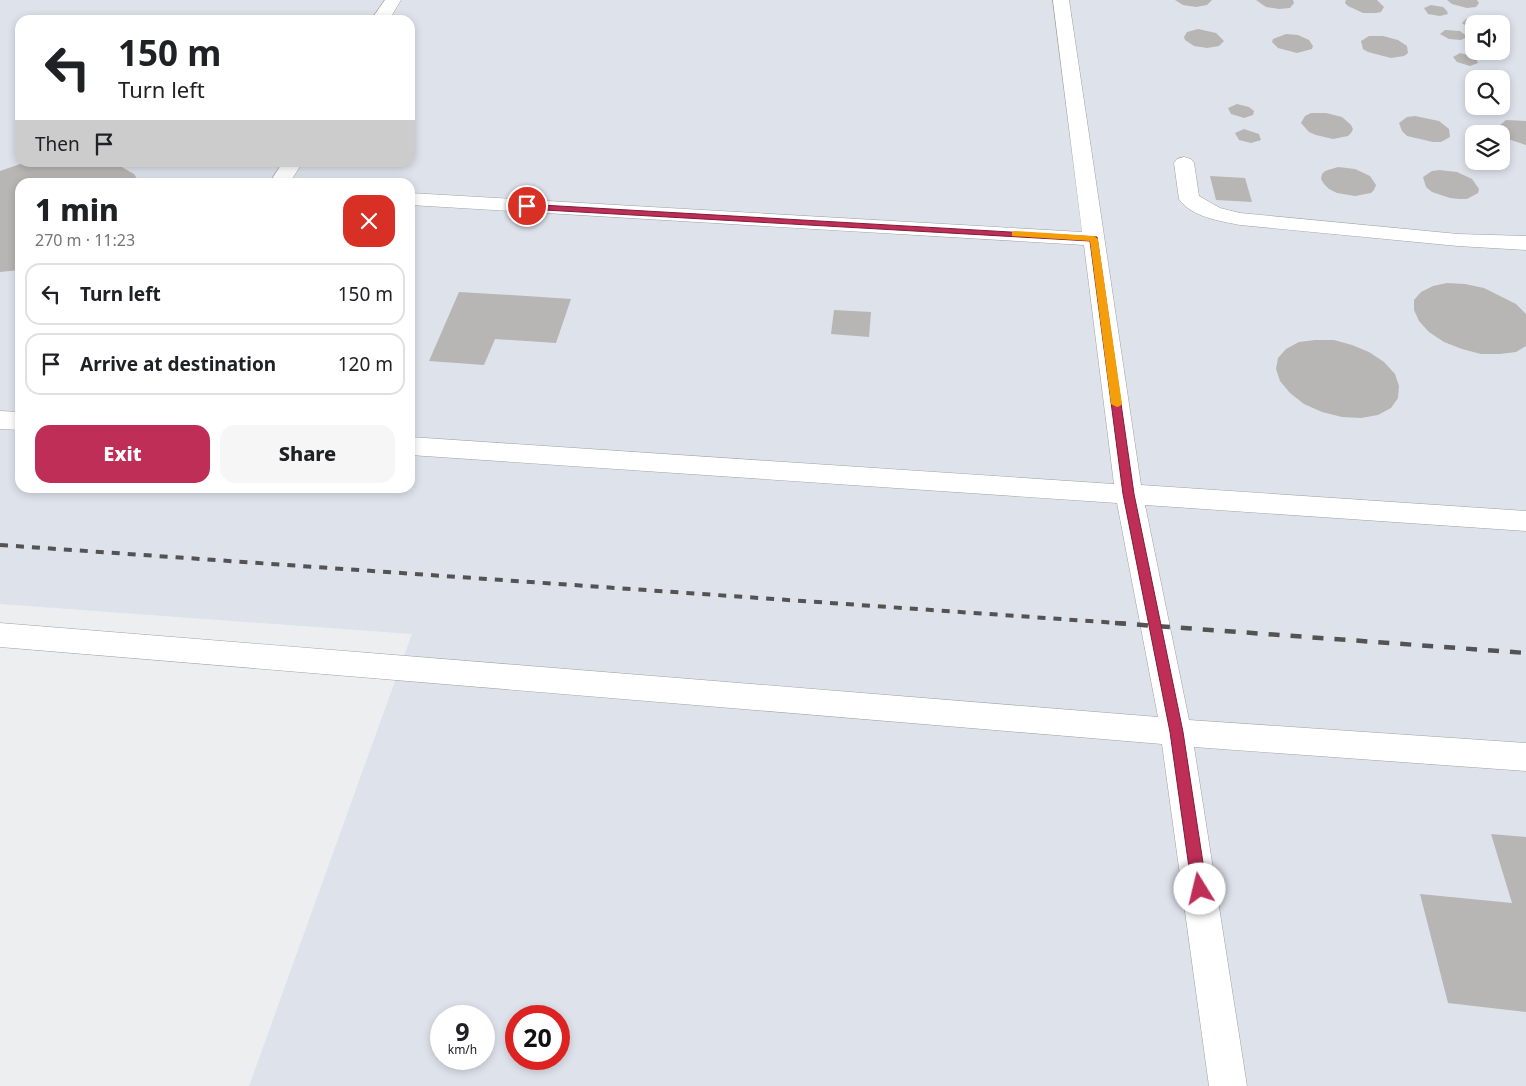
<!DOCTYPE html>
<html lang="en">
<head>
<meta charset="utf-8">
<style>
  body { margin:0; font-family:"Noto Sans",sans-serif; background:#f6f6f6; color:#202124; height:100vh; display:flex; flex-direction:column; font-size:19px; white-space:nowrap }
  * { box-sizing:border-box; margin:0 }
  p { font-size:16px; color:#757577 }
  .icon { flex:none; width:28px; height:28px; fill:none; stroke:currentColor; stroke-width:2; stroke-linecap:round; stroke-linejoin:round }
  .map { position:relative; flex:1; overflow:hidden }
  .drawer { position:absolute; left:15px; top:178px; width:400px; height:315px; display:flex; flex-direction:column; background:#fff; border-radius:15px; box-shadow:0 2px 8px #0003 }
  .drawer>* { flex:none }
  .top-card { position:absolute; left:15px; top:15px; width:400px; height:152px; border-radius:15px; box-shadow:0 2px 8px #0003; background:#fff; color:#202124; overflow:hidden }
  .fabs { position:absolute; left:1465px; top:15px; display:grid; gap:10px }
  .fabs a { display:grid; place-items:center; width:45px; height:45px; border-radius:10px; background:#fff; box-shadow:0 2px 8px #0003; font-size:25px }
  .speed { position:absolute; left:430px; top:1005px; display:flex; gap:10px; font-size:25px; font-weight:700; text-align:center }
  .speed>* { display:grid; place-content:center; width:65px; height:65px; border-radius:50%; background:#fff; box-shadow:0 2px 8px #0003; line-height:1 }
  .speed small { font-size:12px; font-weight:400 }
  .speed .limit { border:8px solid #d22; background:#fff; color:#111 }
  .pin { position:absolute; display:grid; place-items:center; width:42px; height:42px; color:#fff; margin:-21px; border:2px solid #fff; border-radius:50%; box-shadow:0 1px 5px #0007 }
  .me { position:absolute; width:55px; margin:-28px; rotate:351deg; stroke-linejoin:round; filter:drop-shadow(0 0 4px #0008) }
  .turn { display:flex; align-items:center; gap:18px; height:105px; padding:0 20px; font-size:22px }
  .turn .icon { width:65px; height:65px; stroke-width:2.5 }
  .turn b { display:block; font-size:35px; line-height:42px }
  .then { display:flex; align-items:center; height:48px; padding:0 20px; background:#0003; gap:10px; font-size:19px }
  .round { display:grid; place-items:center; flex:none; width:52px; height:52px; border-radius:15px; background:#f6f6f6 }
  .headline { display:flex; align-items:center; justify-content:space-between; height:85px; padding:0 20px }
  h1 { font-size:30px; font-weight:800; line-height:38px }
  .primary-button { display:flex; gap:10px; margin-top:auto; padding:10px 20px }
  .primary-button a { flex:1; height:58px; border-radius:15px; background:#be2e57; color:#fff; font-size:20px; font-weight:800; line-height:58px; text-align:center }
  .primary-button a+a { background:#f6f6f6; color:#202124 }
  ul { padding:0; list-style:none }
  li { display:flex; align-items:center; gap:15px; height:62px; margin:0 10px 8px; padding:0 10px; border:2px solid #e0e0e0; border-radius:15px }
  li div { flex:1 }
  li b { display:block; font-size:19px }
  li em { font-style:normal }
  .map>svg:first-child { display:block }
</style>
</head>
<body>
<div class="map">
<svg width="1526" height="1086" viewBox="0 0 1526 1086">
  <rect width="100%" height="100%" fill="#edeef0"/>
  <path fill="#dee2eb" fill-rule="evenodd" d="M 0,0 L 1526,0 L 1526,1086 L 249,1086 L 412,634 L 0,604 ZM 20,20 L 410,20 L 410,162 L 20,162 ZM 1474,24 L 1501,24 L 1501,51 L 1474,51 ZM 1474,79 L 1501,79 L 1501,106 L 1474,106 ZM 1474,134 L 1501,134 L 1501,161 L 1474,161 ZM 20,182 L 410,182 L 410,488 L 20,488 ZM 441,1016 L 484,1016 L 484,1059 L 441,1059 ZM 516,1016 L 559,1016 L 559,1059 L 516,1059 Z"/>
  <g fill="#b7b6b4">
    <path d="M 1175,0 L 1212,0 L 1207,5 L 1196,7 L 1183,5 Z"/>
    <path d="M 1256,0 L 1293,0 L 1294,3 L 1290,8 L 1279,9 L 1266,7 Z"/>
    <path d="M 1346,0 L 1377,0 L 1384,7 L 1381,12 L 1376,13 L 1363,13 L 1348,6 L 1345,3 Z"/>
    <path d="M 1447,0 L 1477,0 L 1479,3 L 1476,7 L 1467,8 L 1452,4 Z"/>
    <path d="M 1431,5 L 1443,7 L 1447,11 L 1448,14 L 1440,16 L 1428,14 L 1424,8 Z"/>
    <path d="M 1466,19 L 1477,20 L 1486,24 L 1474,24 L 1474,29 L 1470,29 L 1462,23 Z"/>
    <path d="M 1198,29 L 1216,33 L 1224,41 L 1219,46 L 1207,48 L 1194,46 L 1185,40 L 1184,37 L 1187,32 Z"/>
    <path d="M 1445,30 L 1460,31 L 1465,35 L 1465,38 L 1461,40 L 1449,39 L 1440,34 Z"/>
    <path d="M 1286,34 L 1298,35 L 1309,40 L 1313,46 L 1312,49 L 1297,53 L 1278,48 L 1272,42 L 1273,39 Z"/>
    <path d="M 1369,36 L 1383,36 L 1398,40 L 1407,46 L 1408,53 L 1404,56 L 1391,58 L 1368,52 L 1363,49 L 1361,41 Z"/>
    <path d="M 1460,53 L 1475,57 L 1478,63 L 1470,66 L 1457,62 L 1453,57 Z"/>
    <path d="M 1237,104 L 1249,107 L 1254,111 L 1253,115 L 1244,118 L 1231,114 L 1228,108 Z"/>
    <path d="M 1311,113 L 1326,113 L 1342,117 L 1351,125 L 1353,129 L 1351,133 L 1348,136 L 1333,139 L 1316,135 L 1309,132 L 1301,123 L 1305,116 Z"/>
    <path d="M 1415,116 L 1439,121 L 1449,129 L 1450,137 L 1441,142 L 1433,142 L 1407,136 L 1402,131 L 1399,123 L 1407,117 Z"/>
    <path d="M 1506,120 L 1526,121 L 1526,145 L 1508,139 L 1502,135 L 1499,126 Z"/>
    <path d="M 1244,129 L 1259,134 L 1261,140 L 1251,143 L 1239,140 L 1235,133 Z"/>
    <path d="M 26,162 L 113,162 L 134,174 L 139,182 L 20,182 L 20,270 L 0,272 L 0,171 Z"/>
    <path d="M 1338,167 L 1355,169 L 1370,176 L 1376,185 L 1374,190 L 1371,193 L 1355,196 L 1337,193 L 1329,189 L 1324,184 L 1321,179 L 1322,174 L 1325,171 Z"/>
    <path d="M 1439,170 L 1457,172 L 1472,179 L 1479,189 L 1478,193 L 1467,199 L 1459,199 L 1450,198 L 1432,192 L 1426,187 L 1423,177 L 1432,171 Z"/>
    <path d="M 1210,176 L 1245,178 L 1252,202 L 1216,200 Z"/>
    <path d="M 1447,283 L 1465,284 L 1484,288 L 1516,304 L 1526,314 L 1526,346 L 1516,352 L 1500,354 L 1481,354 L 1462,349 L 1444,342 L 1429,332 L 1419,321 L 1414,310 L 1414,300 L 1421,292 L 1433,286 Z"/>
    <path d="M 459,292 L 511,295 L 571,299 L 556,343 L 495,339 L 484,365 L 429,361 Z"/>
    <path d="M 834,310 L 871,312 L 869,337 L 831,334 Z"/>
    <path d="M 1315,340 L 1334,340 L 1352,345 L 1369,352 L 1384,362 L 1395,374 L 1399,386 L 1398,398 L 1391,408 L 1378,415 L 1361,418 L 1342,417 L 1322,412 L 1304,404 L 1290,393 L 1280,381 L 1276,369 L 1278,358 L 1286,349 L 1299,342 Z"/>
    <path d="M 1491,834 L 1526,837 L 1526,1012 L 1448,1003 L 1420,894 L 1512,903 Z"/>
  </g>
  <g fill="none" stroke-linecap="round" stroke-linejoin="round">
    <g stroke="#9fa0a2" stroke-width="1">
      <g id="minor">
        <path d="M 385,0 L 401,0 L 389,20 L 371,20 Z"/>
        <path d="M 1053,0 L 1069,0 L 1141,485 L 1526,511 L 1526,531 L 1145,505 L 1189,720 L 1526,743 L 1526,771 L 1194,747 L 1247,1086 L 1209,1086 L 1162,744 L 0,647 L 0,623 L 1158,717 L 1117,503 L 410,455 L 410,437 L 1114,484 L 1084,245 L 410,205 L 410,193 L 1082,232 Z"/>
        <path d="M 1184,157 L 1191,159 L 1194,163 L 1199,196 L 1220,208 L 1240,213 L 1458,234 L 1526,236 L 1526,250 L 1458,246 L 1240,225 C 1220,221 1191,217 1179,199 L 1174,163 L 1177,159 Z"/>
        <path d="M 283,162 L 303,162 L 290,182 L 270,182 Z"/>
        <path d="M 0,411 L 20,412 L 20,430 L 0,429 Z"/>
      </g>
    </g>
    <use href="#minor" fill="#fff" fill-rule="evenodd"/>
    <path stroke="#535354" stroke-width="4" stroke-dasharray="8 8" stroke-linecap="butt" d="M 0,545 L 1132,624"/>
    <path stroke="#535354" stroke-width="4.5" stroke-dasharray="11 11" stroke-linecap="butt" d="M 1115,623 L 1526,653"/>
  </g>
  <path fill="#be2e57" stroke="#7c1e39" d="M 524,204 L 1097,237 L 1134,494 L 1183,732 L 1207,889 L 1205,894 L 1200,896 L 1194,894 L 1192,889 L 1170,732 L 1123,494 L 1090,241 L 527,209 L 524,208 Z"/>
  <path fill="#f59e0b" d="M 1015,231 L 1094,236 L 1098,239 L 1122,404 L 1120,406 L 1117,407 L 1111,404 L 1090,241 L 1012,236 L 1012,232 Z"/>
</svg>
<div class="fabs">
<a><svg class="icon" aria-label="sound" viewBox="0 0 24 24"><path d="M4 9h4l5-4v14l-5-4H4zM17 9q2 3 0 6"/></svg></a>
<a><svg class="icon" aria-label="search" viewBox="0 0 24 24"><circle cx="10" cy="10" r="6"/><path d="M15 15l6 6"/></svg></a>
<a><svg class="icon" aria-label="layers" viewBox="0 0 24 24"><path d="M12 4l9 5-9 5-9-5zM3 14l9 5 9-5"/></svg></a>
</div>
<div class="speed"><div>9<small>km/h</small></div><div class="limit">20</div></div>
<div class="pin" style="left:527px;top:206px;background:#d93025"><svg class="icon" aria-label="arrive" viewBox="0 0 24 24"><path d="M6 21V4h12l-3 4 3 4H6"/></svg></div>
<svg class="me" style="left:1200px;top:889px" viewBox="-20 -20 40 40"><circle r="19" fill="#fff"/><path d="M0-13L10 11 0 6-10 11z" fill="#be2e57"/></svg>
<div class="top-card">
<div class="turn"><svg class="icon" aria-label="left" viewBox="0 0 24 24"><path d="M17 20v-9H6M10 6l-5 5 5 5"/></svg><div><b>150 m</b>Turn left</div></div>
<div class="then">Then<svg class="icon" aria-label="arrive" viewBox="0 0 24 24"><path d="M6 21V4h12l-3 4 3 4H6"/></svg></div>
</div>
<section class="drawer">
<div class="headline"><div><h1>1 min</h1><p>270 m · 11:23</p></div><a class="round" style="background:#d93025;color:#fff"><svg class="icon" aria-label="close" viewBox="0 0 24 24"><path d="M6 6l12 12M18 6L6 18"/></svg></a></div>
<ul>
<li><svg class="icon" aria-label="left" viewBox="0 0 24 24"><path d="M17 20v-9H6M10 6l-5 5 5 5"/></svg><div><b>Turn left</b></div><em>150 m</em></li>
<li><svg class="icon" aria-label="arrive" viewBox="0 0 24 24"><path d="M6 21V4h12l-3 4 3 4H6"/></svg><div><b>Arrive at destination</b></div><em>120 m</em></li>
</ul>
<div class="primary-button"><a>Exit</a><a>Share</a></div>
</section>
</div>
</body>
</html>
